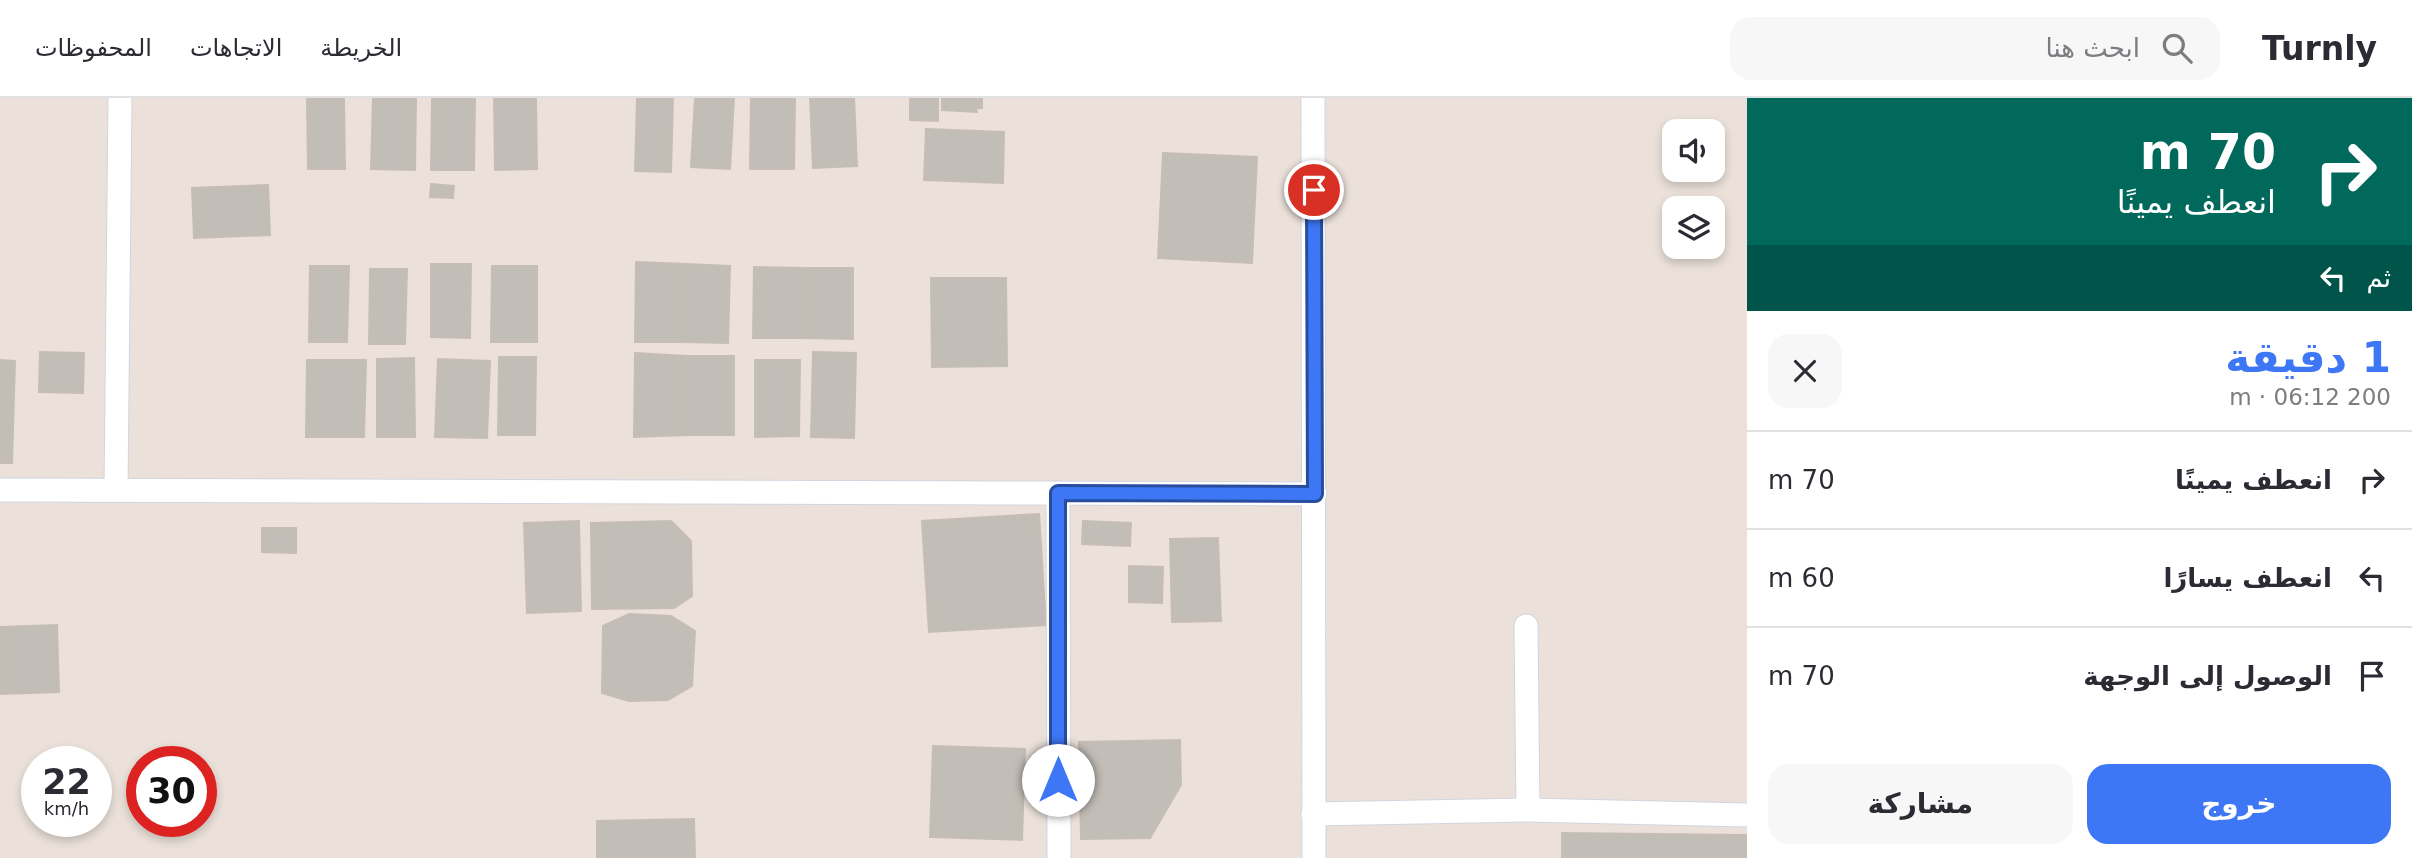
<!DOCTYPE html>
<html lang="ar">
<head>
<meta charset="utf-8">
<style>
  body { margin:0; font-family:"DejaVu Sans","Noto Sans Arabic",sans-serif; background:#f7f7f7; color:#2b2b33; direction:rtl; height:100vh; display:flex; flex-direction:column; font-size:26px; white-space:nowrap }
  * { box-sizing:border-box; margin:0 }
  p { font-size:23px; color:#7c7c81 }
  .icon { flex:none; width:38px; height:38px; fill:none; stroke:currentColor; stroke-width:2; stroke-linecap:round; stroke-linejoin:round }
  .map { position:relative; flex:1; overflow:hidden; direction:ltr }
  .panel { display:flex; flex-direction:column; background:#fff; width:665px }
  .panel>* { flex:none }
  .banner { background:#00695c; color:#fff; overflow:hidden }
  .fabs { position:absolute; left:1662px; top:21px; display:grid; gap:14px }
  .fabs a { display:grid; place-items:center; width:63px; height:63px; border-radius:14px; background:#fff; box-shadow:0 4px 10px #0003; font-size:35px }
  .speed { position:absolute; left:21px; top:648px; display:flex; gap:14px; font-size:35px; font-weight:700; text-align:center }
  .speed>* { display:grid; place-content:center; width:91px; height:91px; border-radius:50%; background:#fff; box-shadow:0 4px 10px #0003; line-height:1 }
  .speed small { font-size:18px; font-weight:400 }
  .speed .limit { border:10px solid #d22; background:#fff; color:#111 }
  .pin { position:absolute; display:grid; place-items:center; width:60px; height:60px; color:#fff; margin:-30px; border:4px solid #fff; border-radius:50%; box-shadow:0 2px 7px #0007 }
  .me { position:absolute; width:77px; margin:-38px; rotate:0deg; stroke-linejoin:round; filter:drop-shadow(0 0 5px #0008) }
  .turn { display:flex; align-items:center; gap:24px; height:147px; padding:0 21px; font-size:32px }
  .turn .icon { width:91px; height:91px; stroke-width:2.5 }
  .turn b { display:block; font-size:49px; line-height:60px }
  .then { display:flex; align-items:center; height:66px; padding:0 21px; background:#0003; gap:14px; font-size:26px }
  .round { display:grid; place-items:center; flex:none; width:74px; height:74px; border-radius:21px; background:#f7f7f7 }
  .headline { display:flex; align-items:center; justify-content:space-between; height:119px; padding:0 21px }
  h1 { font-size:42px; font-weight:600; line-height:52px; color:#3d77f5 }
  .primary-button { display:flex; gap:14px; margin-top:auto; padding:14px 21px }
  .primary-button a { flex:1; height:80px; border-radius:21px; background:#3d77f5; color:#fff; font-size:28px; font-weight:600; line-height:80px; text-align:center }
  .primary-button a+a { background:#f7f7f7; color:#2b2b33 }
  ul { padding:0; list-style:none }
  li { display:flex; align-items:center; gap:21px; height:98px; padding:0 21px; border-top:2px solid #e1e1e2 }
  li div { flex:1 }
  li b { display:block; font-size:26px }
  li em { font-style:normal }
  header { display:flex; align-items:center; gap:42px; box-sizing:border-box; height:98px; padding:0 35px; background:#fff; border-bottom:2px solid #e1e1e2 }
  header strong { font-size:33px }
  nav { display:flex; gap:38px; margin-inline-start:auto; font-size:24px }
  .search { width:490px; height:63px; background:#f7f7f7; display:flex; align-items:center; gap:18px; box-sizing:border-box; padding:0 24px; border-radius:21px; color:#7c7c81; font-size:26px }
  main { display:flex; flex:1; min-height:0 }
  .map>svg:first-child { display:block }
</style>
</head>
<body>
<header>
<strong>Turnly</strong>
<div class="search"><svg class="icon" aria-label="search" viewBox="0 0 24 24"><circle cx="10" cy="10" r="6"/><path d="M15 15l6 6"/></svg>ابحث هنا</div>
<nav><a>الخريطة</a><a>الاتجاهات</a><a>المحفوظات</a></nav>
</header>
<main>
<section class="panel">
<div class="banner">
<div class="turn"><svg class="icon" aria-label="right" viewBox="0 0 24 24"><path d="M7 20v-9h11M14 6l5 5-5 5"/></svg><div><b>70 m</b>انعطف يمينًا</div></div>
<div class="then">ثم<svg class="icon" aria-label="left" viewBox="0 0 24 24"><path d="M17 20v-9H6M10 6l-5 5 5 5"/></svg></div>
</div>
<div class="headline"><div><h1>1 دقيقة</h1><p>200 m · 06:12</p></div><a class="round"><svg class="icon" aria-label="close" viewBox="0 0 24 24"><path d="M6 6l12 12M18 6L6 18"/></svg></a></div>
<ul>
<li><svg class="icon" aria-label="right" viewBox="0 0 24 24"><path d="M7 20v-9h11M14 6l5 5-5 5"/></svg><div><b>انعطف يمينًا</b></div><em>70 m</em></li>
<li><svg class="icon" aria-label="left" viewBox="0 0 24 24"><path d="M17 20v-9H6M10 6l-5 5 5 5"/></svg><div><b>انعطف يسارًا</b></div><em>60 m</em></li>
<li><svg class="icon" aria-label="arrive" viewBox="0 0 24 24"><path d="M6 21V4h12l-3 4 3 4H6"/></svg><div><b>الوصول إلى الوجهة</b></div><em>70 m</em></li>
</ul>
<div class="primary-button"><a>خروج</a><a>مشاركة</a></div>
</section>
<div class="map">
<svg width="1747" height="760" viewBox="0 0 1747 760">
  <rect width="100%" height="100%" fill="#ebe1da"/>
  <g fill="#c2bdb6" stroke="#c6bdb4" stroke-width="2">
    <path d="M 307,0 L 344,0 L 345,71 L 308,71 Z"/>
    <path d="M 373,0 L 416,0 L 415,72 L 371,71 Z"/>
    <path d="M 432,0 L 475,0 L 474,72 L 431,72 Z"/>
    <path d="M 494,0 L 536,0 L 537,71 L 495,72 Z"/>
    <path d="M 637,0 L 673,0 L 671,74 L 635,73 Z"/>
    <path d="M 695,0 L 734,0 L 730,71 L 691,69 Z"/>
    <path d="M 751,0 L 795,0 L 794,71 L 750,71 Z"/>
    <path d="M 810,0 L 854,0 L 857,68 L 813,70 Z"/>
    <path d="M 910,0 L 938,0 L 938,23 L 910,22 Z"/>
    <path d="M 942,0 L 982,0 L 982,10 L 976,10 L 977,14 L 942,12 Z"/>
    <path d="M 926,31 L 1004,34 L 1003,85 L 924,82 Z"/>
    <path d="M 1163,55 L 1257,59 L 1252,165 L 1158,160 Z"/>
    <path d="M 431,86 L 454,88 L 453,100 L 430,99 Z"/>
    <path d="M 268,87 L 270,137 L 194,140 L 192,90 Z"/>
    <path d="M 636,164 L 686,166 L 684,244 L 635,244 Z"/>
    <path d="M 431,166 L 471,166 L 470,240 L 431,239 Z"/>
    <path d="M 686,166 L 730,168 L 728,245 L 684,244 Z"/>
    <path d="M 310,168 L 349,168 L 347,244 L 309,244 Z"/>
    <path d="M 492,168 L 537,168 L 537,244 L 491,244 Z"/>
    <path d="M 754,169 L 804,170 L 804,240 L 753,240 Z"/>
    <path d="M 804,170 L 853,170 L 853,241 L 804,240 Z"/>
    <path d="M 370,171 L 407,171 L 405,246 L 369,246 Z"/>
    <path d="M 931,180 L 1006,180 L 1007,268 L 932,269 Z"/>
    <path d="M 40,254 L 84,255 L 83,295 L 39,294 Z"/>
    <path d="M 813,254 L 856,255 L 854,340 L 811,339 Z"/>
    <path d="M 635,255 L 687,258 L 687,337 L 634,339 Z"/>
    <rect x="687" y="258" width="47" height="79"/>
    <path d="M 499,259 L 536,259 L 535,337 L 498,337 Z"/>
    <path d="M 414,260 L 415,339 L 377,339 L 377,261 Z"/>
    <path d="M 438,261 L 490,263 L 487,340 L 435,339 Z"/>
    <path d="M 0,262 L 15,263 L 12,365 L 0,365 Z"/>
    <path d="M 307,262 L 366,262 L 364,339 L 306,339 Z"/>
    <path d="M 755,262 L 800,262 L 799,338 L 755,339 Z"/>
    <path d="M 1039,416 L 1046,527 L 929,534 L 922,423 Z"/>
    <path d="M 579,423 L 581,513 L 527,515 L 524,425 Z"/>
    <path d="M 671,423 L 691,443 L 692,498 L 674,510 L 592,511 L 591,425 Z"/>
    <path d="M 1083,423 L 1131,425 L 1130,448 L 1082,446 Z"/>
    <path d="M 262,430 L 296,430 L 296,455 L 262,454 Z"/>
    <path d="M 1218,440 L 1221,523 L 1172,524 L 1170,441 Z"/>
    <path d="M 1129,468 L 1163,469 L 1162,505 L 1129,504 Z"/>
    <path d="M 629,516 L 671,518 L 695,533 L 692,588 L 668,602 L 629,603 L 602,595 L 603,528 Z"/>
    <path d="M 57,527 L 59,594 L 0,596 L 0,529 Z"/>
    <path d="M 1180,642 L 1181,687 L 1150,740 L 1081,741 L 1079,644 Z"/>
    <path d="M 933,648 L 1025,651 L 1022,742 L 930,739 Z"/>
    <path d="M 694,721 L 695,760 L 597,760 L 597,723 Z"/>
    <path d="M 1562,735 L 1747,737 L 1747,760 L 1562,760 Z"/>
  </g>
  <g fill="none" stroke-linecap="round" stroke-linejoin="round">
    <g stroke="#d0d5e1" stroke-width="25">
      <g id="street">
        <path d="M 1313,0 L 1314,760"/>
        <path d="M 0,392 L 1315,396"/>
        <path d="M 116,392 L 120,0"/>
        <path d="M 1058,395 L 1059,760"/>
        <path d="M 1526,528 L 1528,712"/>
        <path d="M 1313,716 L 1528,712 L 1747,717"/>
      </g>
    </g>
    <use href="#street" stroke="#fff" stroke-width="23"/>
  </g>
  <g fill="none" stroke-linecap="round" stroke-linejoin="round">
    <g stroke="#284d9f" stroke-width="18">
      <path id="route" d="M 1058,682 L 1058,395 L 1315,396 L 1314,92"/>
    </g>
    <use href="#route" stroke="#3d77f5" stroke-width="12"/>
  </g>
</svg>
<div class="fabs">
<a><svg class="icon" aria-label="sound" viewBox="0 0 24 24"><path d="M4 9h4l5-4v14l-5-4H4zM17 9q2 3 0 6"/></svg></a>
<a><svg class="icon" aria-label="layers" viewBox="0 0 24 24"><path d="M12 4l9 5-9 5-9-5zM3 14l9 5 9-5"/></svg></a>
</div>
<div class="speed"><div>22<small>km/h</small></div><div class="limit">30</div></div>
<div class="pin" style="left:1314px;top:92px;background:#d93025"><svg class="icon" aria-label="arrive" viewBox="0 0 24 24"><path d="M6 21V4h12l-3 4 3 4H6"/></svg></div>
<svg class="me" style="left:1058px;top:682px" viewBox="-20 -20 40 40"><circle r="19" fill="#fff"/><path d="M0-13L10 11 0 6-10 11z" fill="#3d77f5"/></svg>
</div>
</main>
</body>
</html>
